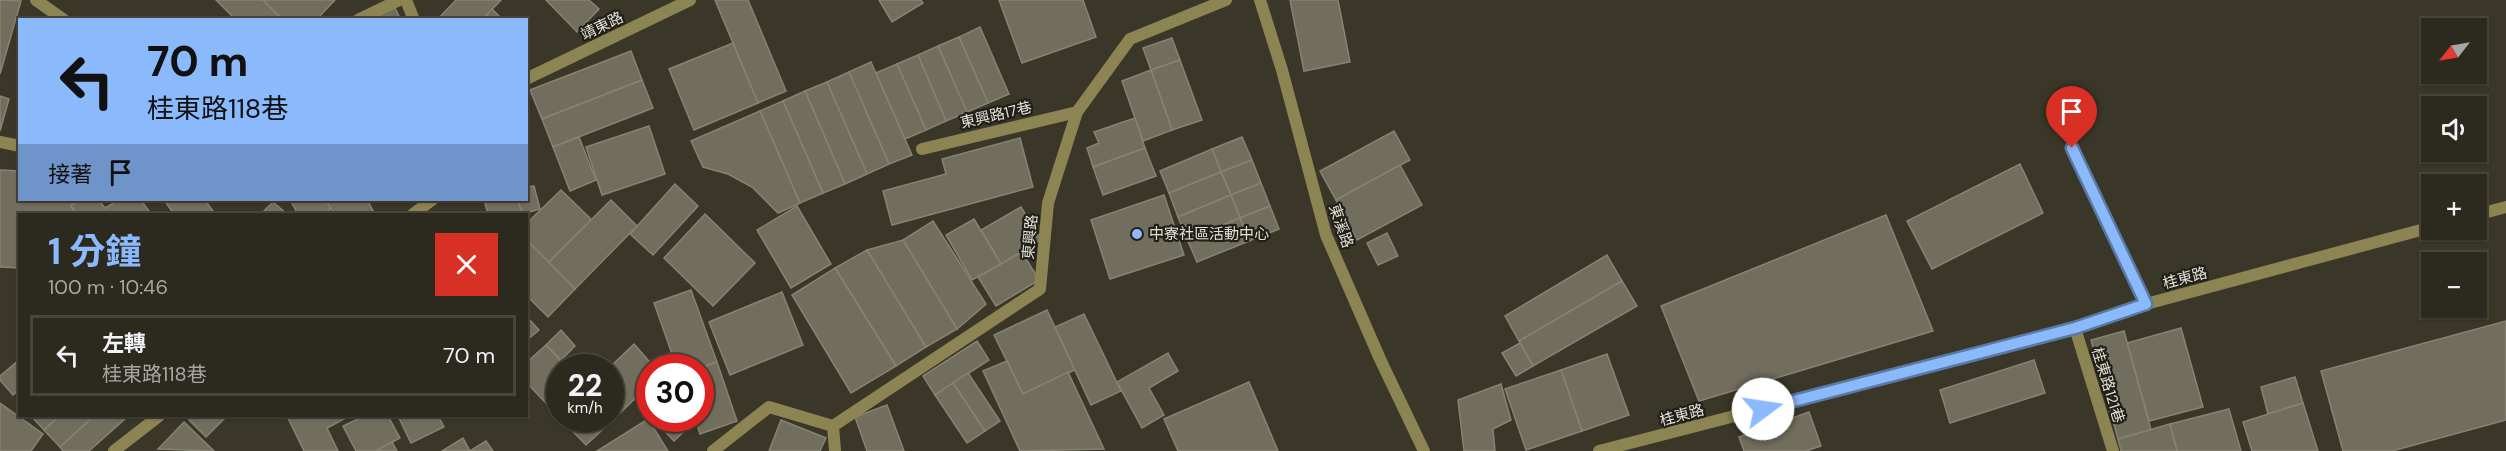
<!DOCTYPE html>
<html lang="zh-TW">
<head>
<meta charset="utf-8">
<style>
  body { margin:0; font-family:"DM Sans","Noto Sans TC",sans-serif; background:#343127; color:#f1f3f6; height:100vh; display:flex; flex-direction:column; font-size:22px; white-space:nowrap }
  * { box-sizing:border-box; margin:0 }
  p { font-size:20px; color:#a6a6a4 }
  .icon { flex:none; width:33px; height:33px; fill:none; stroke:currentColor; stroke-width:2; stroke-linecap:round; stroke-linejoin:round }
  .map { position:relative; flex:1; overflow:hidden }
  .drawer { position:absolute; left:18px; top:213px; width:510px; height:204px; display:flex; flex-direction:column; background:#2c291e; border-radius:0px; box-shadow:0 2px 4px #0004,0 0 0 2px #48453c }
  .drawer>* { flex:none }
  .guide { position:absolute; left:18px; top:18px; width:510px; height:183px; border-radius:0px; box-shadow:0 2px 4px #0004,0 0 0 2px #48453c; background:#8bbafc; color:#111; overflow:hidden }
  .needle { width:39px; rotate:239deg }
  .buttons { position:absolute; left:2421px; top:18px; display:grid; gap:12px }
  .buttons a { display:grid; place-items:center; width:66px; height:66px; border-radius:0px; background:#2c291e; box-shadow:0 2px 4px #0004,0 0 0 2px #48453c; font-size:30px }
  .speed { position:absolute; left:546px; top:354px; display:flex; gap:12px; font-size:30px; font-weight:700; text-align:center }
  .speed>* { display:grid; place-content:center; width:78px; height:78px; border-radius:50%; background:#2c291e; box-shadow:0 2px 4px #0004,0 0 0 2px #48453c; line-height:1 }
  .speed small { font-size:15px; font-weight:400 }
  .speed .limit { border:9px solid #d22; background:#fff; color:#111 }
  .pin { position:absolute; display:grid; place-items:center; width:51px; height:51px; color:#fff; margin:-62px -26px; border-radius:50% 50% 50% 0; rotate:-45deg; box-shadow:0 0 6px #0007 }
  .pin .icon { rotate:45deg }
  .me { position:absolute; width:66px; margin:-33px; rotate:76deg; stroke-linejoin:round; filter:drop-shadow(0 0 4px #0008) }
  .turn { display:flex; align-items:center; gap:21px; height:126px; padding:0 30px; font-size:27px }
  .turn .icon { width:78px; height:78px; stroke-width:2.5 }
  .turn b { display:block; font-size:42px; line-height:51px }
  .then { display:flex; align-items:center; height:57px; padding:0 30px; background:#0003; gap:12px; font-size:22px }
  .round { display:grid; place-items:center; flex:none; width:63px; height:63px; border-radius:0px; background:#343127 }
  .overview { display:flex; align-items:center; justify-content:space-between; height:102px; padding:0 30px }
  h1 { font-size:36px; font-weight:700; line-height:45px; color:#8bbafc }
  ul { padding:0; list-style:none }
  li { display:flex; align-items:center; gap:18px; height:81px; margin:0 12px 9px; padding:0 18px; border:3px solid #48453c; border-radius:0px }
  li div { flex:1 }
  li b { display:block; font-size:22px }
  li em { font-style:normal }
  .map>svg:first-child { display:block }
</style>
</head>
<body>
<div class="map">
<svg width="2506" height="451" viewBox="0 0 2506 451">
  <rect width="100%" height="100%" fill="#3a3728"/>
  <g fill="#716e5d" stroke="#868372" stroke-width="1.5">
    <path d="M 0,0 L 21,1 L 0,74 Z"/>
    <path d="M 216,0 L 263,0 L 283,20 L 236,20 Z"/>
    <path d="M 263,0 L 335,0 L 316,20 L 283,20 Z"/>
    <path d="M 456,0 L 501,0 L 482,20 L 437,20 Z"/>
    <path d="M 546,0 L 589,0 L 599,9 L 577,32 Z"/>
    <path d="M 715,0 L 748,0 L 786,91 L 758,103 Z"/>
    <path d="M 879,0 L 921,0 L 923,3 L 892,22 Z"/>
    <path d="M 999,0 L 1083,0 L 1096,37 L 1022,63 Z"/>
    <path d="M 1290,0 L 1338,0 L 1350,62 L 1304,71 Z"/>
    <path d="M 393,4 L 401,20 L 364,20 Z"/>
    <path d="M 492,9 L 503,20 L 482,20 Z"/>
    <path d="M 980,27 L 1009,94 L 988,103 L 959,37 Z"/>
    <path d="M 959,37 L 988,103 L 967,112 L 938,46 Z"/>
    <path d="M 1172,38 L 1180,60 L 1151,70 L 1143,48 Z"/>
    <path d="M 733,43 L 758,103 L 694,130 L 669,69 Z"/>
    <path d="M 938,46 L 967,112 L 946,121 L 918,55 Z"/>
    <path d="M 631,51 L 642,80 L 542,119 L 530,90 Z"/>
    <path d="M 918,55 L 946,121 L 926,130 L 897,64 Z"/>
    <path d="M 1180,60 L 1202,120 L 1172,130 L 1151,70 Z"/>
    <path d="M 871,62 L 912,155 L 889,164 L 849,72 Z"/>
    <path d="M 897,64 L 926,130 L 905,139 L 876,73 Z"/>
    <path d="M 1151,70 L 1172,130 L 1143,141 L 1122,81 Z"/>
    <path d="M 849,72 L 889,164 L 867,174 L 827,82 Z"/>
    <path d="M 642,80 L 653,108 L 553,147 L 542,119 Z"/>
    <path d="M 827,82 L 867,174 L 845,184 L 805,91 Z"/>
    <path d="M 805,91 L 845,184 L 823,193 L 783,101 Z"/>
    <path d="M 0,96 L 9,99 L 0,131 Z"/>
    <path d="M 783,101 L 823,193 L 800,203 L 760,111 Z"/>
    <path d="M 760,111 L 800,203 L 778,213 L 752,187 L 728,174 L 703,167 L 691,141 Z"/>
    <path d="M 1135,118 L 1145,148 L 1093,167 L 1087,148 L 1099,143 L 1094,132 Z"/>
    <path d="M 649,126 L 665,174 L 602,195 L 586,147 Z"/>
    <path d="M 1394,131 L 1410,160 L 1336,200 L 1320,171 Z"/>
    <path d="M 579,137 L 596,180 L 570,191 L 553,147 Z"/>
    <path d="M 1242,137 L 1252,160 L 1221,172 L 1212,149 Z"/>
    <path d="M 1020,138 L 1033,187 L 892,225 L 883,191 L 946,174 L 942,159 Z"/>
    <path d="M 1145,148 L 1156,176 L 1103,195 L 1093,167 Z"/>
    <path d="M 1212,149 L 1221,172 L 1169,193 L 1160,171 Z"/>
    <path d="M 1252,160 L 1261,183 L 1231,195 L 1221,172 Z"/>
    <path d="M 2020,164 L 2043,213 L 1932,269 L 1907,221 Z"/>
    <path d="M 1400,165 L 1422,205 L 1357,240 L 1336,200 Z"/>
    <path d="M 0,170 L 20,171 L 20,200 L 79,200 L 71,206 L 76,214 L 20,214 L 20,268 L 0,267 Z"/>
    <path d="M 1221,172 L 1231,195 L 1178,217 L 1169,193 Z"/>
    <path d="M 1261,183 L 1270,206 L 1240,218 L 1231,195 Z"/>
    <path d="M 675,184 L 698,206 L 653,255 L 630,234 Z"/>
    <path d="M 534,186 L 540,209 L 522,214 L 518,200 L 526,200 L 526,187 Z"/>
    <path d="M 561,190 L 592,220 L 548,263 L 526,240 L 526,224 Z"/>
    <path d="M 1164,195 L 1184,255 L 1110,279 L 1091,220 Z"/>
    <path d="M 1231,195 L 1240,218 L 1187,239 L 1178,217 Z"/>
    <path d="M 79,200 L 99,200 L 105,208 L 119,200 L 141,200 L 151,214 L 76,214 L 71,206 Z"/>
    <path d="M 164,200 L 205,200 L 215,214 L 174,214 Z"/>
    <path d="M 290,200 L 326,200 L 331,209 L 322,214 L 298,214 Z"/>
    <path d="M 326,200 L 367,200 L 375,214 L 334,214 Z"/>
    <path d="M 484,200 L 518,200 L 522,214 L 488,214 Z"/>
    <path d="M 611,200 L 637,226 L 575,289 L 548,263 Z"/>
    <path d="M 273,202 L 287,214 L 261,214 Z"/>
    <path d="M 797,206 L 831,264 L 791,288 L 757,230 Z"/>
    <path d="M 1270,206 L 1279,229 L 1249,241 L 1240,218 Z"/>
    <path d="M 1021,207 L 1041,240 L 1001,264 L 981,230 Z"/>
    <path d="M 705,214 L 755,263 L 713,306 L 664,258 Z"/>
    <path d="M 1886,215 L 1933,331 L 1699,401 L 1661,306 Z"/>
    <path d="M 1240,218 L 1249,241 L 1197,262 L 1187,239 Z"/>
    <path d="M 974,219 L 1001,264 L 972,280 L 946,235 Z"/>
    <path d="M 933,221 L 986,304 L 957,329 L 903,240 Z"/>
    <path d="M 1387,233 L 1398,256 L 1378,265 L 1367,243 Z"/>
    <path d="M 903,240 L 957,329 L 926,347 L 867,250 Z"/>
    <path d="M 528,241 L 575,289 L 548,317 L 526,295 Z"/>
    <path d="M 867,250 L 926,347 L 896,366 L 835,268 Z"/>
    <path d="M 1022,252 L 1039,280 L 996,306 L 978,277 Z"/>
    <path d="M 1607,255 L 1622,281 L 1519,341 L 1505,316 Z"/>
    <path d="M 835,268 L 896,366 L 851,393 L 792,295 Z"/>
    <path d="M 1622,281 L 1637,306 L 1533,366 L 1519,341 Z"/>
    <path d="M 691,290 L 717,362 L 700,368 L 677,368 L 654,303 Z"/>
    <path d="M 782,292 L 803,345 L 730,375 L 709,322 Z"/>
    <path d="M 1047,310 L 1075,370 L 1023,394 L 994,335 Z"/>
    <path d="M 1084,314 L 1121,391 L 1091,405 L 1055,327 Z"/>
    <path d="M 526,316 L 539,330 L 526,341 Z"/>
    <path d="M 2506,321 L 2506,420 L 2392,451 L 2343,451 L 2321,371 Z"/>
    <path d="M 2181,328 L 2203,407 L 2149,421 L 2127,343 Z"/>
    <path d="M 561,330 L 575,346 L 561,360 L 546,345 Z"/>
    <path d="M 2124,331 L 2151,430 L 2118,439 L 2091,340 Z"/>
    <path d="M 977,341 L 989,360 L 935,395 L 923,376 Z"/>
    <path d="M 1520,343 L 1533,366 L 1516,376 L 1502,353 Z"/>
    <path d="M 634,344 L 655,368 L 650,368 L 650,384 L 615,418 L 610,413 L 609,368 Z"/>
    <path d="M 546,345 L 567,368 L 560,368 L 560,418 L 526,382 L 526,363 Z"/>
    <path d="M 1168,353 L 1178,371 L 1149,388 L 1164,415 L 1142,428 L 1117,382 Z"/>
    <path d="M 1607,354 L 1629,415 L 1582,431 L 1561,370 Z"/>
    <path d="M 20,359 L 20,389 L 13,395 L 0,380 L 0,376 Z"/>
    <path d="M 2034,360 L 2045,393 L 1950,423 L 1940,390 Z"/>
    <path d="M 1007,361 L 1023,394 L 1068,372 L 1104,449 L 1020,451 L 983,371 Z"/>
    <path d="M 717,362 L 737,421 L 700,434 L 695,418 L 700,418 L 700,368 Z"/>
    <path d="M 1561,370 L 1582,431 L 1526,450 L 1505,389 Z"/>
    <path d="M 968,373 L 1000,421 L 985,431 L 953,383 Z"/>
    <path d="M 2295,377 L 2303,403 L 2268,414 L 2261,387 Z"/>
    <path d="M 1249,382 L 1278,451 L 1178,451 L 1164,419 Z"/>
    <path d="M 953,383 L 985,431 L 967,443 L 935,395 Z"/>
    <path d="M 650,384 L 650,416 L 634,399 Z"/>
    <path d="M 1501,384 L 1511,420 L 1493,429 L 1495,451 L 1464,451 L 1458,400 Z"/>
    <path d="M 0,403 L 43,434 L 31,451 L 0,451 Z"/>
    <path d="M 2303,403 L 2318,451 L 2252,451 L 2243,422 Z"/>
    <path d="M 887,405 L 904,451 L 867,451 L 855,417 Z"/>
    <path d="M 2229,409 L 2241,451 L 2177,451 L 2170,424 Z"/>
    <path d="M 1809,412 L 1821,446 L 1806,451 L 1744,451 L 1739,437 Z"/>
    <path d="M 610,413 L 615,418 L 586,445 L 560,418 L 610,418 Z"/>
    <path d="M 31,416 L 60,416 L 44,430 Z"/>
    <path d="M 60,416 L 94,416 L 60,447 L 44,430 Z"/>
    <path d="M 94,416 L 124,416 L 126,418 L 89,451 L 63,451 L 60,447 Z"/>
    <path d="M 193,416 L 227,416 L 206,437 L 189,420 Z"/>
    <path d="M 287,416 L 345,416 L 346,418 L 327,428 L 338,451 L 304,451 Z"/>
    <path d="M 364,416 L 388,416 L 400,438 L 376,451 L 356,451 L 343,426 Z"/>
    <path d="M 398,416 L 438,416 L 444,427 L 411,443 Z"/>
    <path d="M 652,418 L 691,418 L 694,422 L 674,441 Z"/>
    <path d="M 648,419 L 668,451 L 597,451 Z"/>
    <path d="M 781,420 L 826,438 L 820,451 L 769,451 Z"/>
    <path d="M 184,422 L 214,451 L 158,449 Z"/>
    <path d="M 2170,424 L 2177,451 L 2121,451 L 2118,439 Z"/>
    <path d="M 463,438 L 470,451 L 486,441 L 493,451 L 442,451 Z"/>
    <path d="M 392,442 L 397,451 L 376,451 Z"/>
  </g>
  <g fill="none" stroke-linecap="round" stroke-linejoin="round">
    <g stroke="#8d8453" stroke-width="12">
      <path d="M 36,0 L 64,20"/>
      <path d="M 406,0 L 414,20"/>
      <path d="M 358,20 L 399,0"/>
      <path d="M 526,79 L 690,0"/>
      <path d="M 0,142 L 20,146"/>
      <path d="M 2072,148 L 2146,304"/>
      <path d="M 922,149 L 1077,112"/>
      <path d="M 413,214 L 432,200"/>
      <path d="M 2075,328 L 2113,451"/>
      <path d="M 114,451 L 159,416"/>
      <path d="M 713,451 L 769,407 L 833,426"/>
      <path d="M 835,451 L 833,426 L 1040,289 L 1048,203 L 1077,112 L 1130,39 L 1226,0"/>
    </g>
    <g stroke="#8d8453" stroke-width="12">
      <path d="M 1260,0 L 1282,70 L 1326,235 L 1380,359 L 1424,451"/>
      <path d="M 2476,215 L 2506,207"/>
      <path d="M 1599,451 L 2075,328 L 2146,304 L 2432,227"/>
    </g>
  </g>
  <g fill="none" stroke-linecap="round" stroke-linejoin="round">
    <g stroke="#5a79a4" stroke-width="15">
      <path id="route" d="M 1763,409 L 2075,328 L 2146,304 L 2072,148"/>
    </g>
    <use href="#route" stroke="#8bbafc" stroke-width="10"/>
  </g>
  <circle fill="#8bbafc" stroke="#201f18" stroke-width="2" cx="1137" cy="234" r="6"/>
  <g text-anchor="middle" stroke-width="4.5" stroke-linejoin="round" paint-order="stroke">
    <g font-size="15" fill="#e1dfd6" stroke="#201f18">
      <text transform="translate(602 26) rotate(-26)" y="5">靖東路</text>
      <text transform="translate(996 115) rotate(-13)" y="5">東興路17巷</text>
      <text transform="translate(1341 226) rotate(71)" y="5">東溪路</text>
      <text transform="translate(1030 237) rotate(-85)" y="5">東興路</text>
      <text transform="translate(2185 278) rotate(-15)" y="5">桂東路</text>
      <text transform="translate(2108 385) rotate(73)" y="5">桂東路121巷</text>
      <text transform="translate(1682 415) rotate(-15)" y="5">桂東路</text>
    </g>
    <g font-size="15" fill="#e1dfd6" stroke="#201f18" text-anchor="start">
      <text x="1149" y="239">中寮社區活動中心</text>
    </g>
  </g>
</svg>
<div class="buttons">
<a><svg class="needle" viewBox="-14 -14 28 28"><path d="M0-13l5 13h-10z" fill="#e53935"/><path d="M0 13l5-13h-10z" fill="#a6a6a4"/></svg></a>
<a><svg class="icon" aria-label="sound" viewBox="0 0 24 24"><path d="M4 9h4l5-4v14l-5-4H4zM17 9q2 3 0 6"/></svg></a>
<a>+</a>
<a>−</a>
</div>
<div class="speed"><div>22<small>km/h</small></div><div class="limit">30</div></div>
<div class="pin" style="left:2072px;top:148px;background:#d93025"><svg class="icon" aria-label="arrive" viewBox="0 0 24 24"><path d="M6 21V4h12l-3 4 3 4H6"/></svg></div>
<svg class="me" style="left:1763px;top:409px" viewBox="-20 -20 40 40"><circle r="19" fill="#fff"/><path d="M0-13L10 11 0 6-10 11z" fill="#8bbafc"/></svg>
<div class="guide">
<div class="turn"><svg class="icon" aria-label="left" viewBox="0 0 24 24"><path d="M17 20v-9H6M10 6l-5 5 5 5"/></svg><div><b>70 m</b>桂東路118巷</div></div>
<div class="then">接著<svg class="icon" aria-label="arrive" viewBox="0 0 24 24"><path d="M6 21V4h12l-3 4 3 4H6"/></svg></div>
</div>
<section class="drawer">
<div class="overview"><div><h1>1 分鐘</h1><p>100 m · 10:46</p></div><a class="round" style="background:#d93025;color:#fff"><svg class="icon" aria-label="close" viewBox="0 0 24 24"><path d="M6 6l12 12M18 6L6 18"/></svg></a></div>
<ul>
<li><svg class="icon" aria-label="left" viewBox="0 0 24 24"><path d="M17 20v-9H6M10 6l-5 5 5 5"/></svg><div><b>左轉</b><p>桂東路118巷</p></div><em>70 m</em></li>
</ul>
</section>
</div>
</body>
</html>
